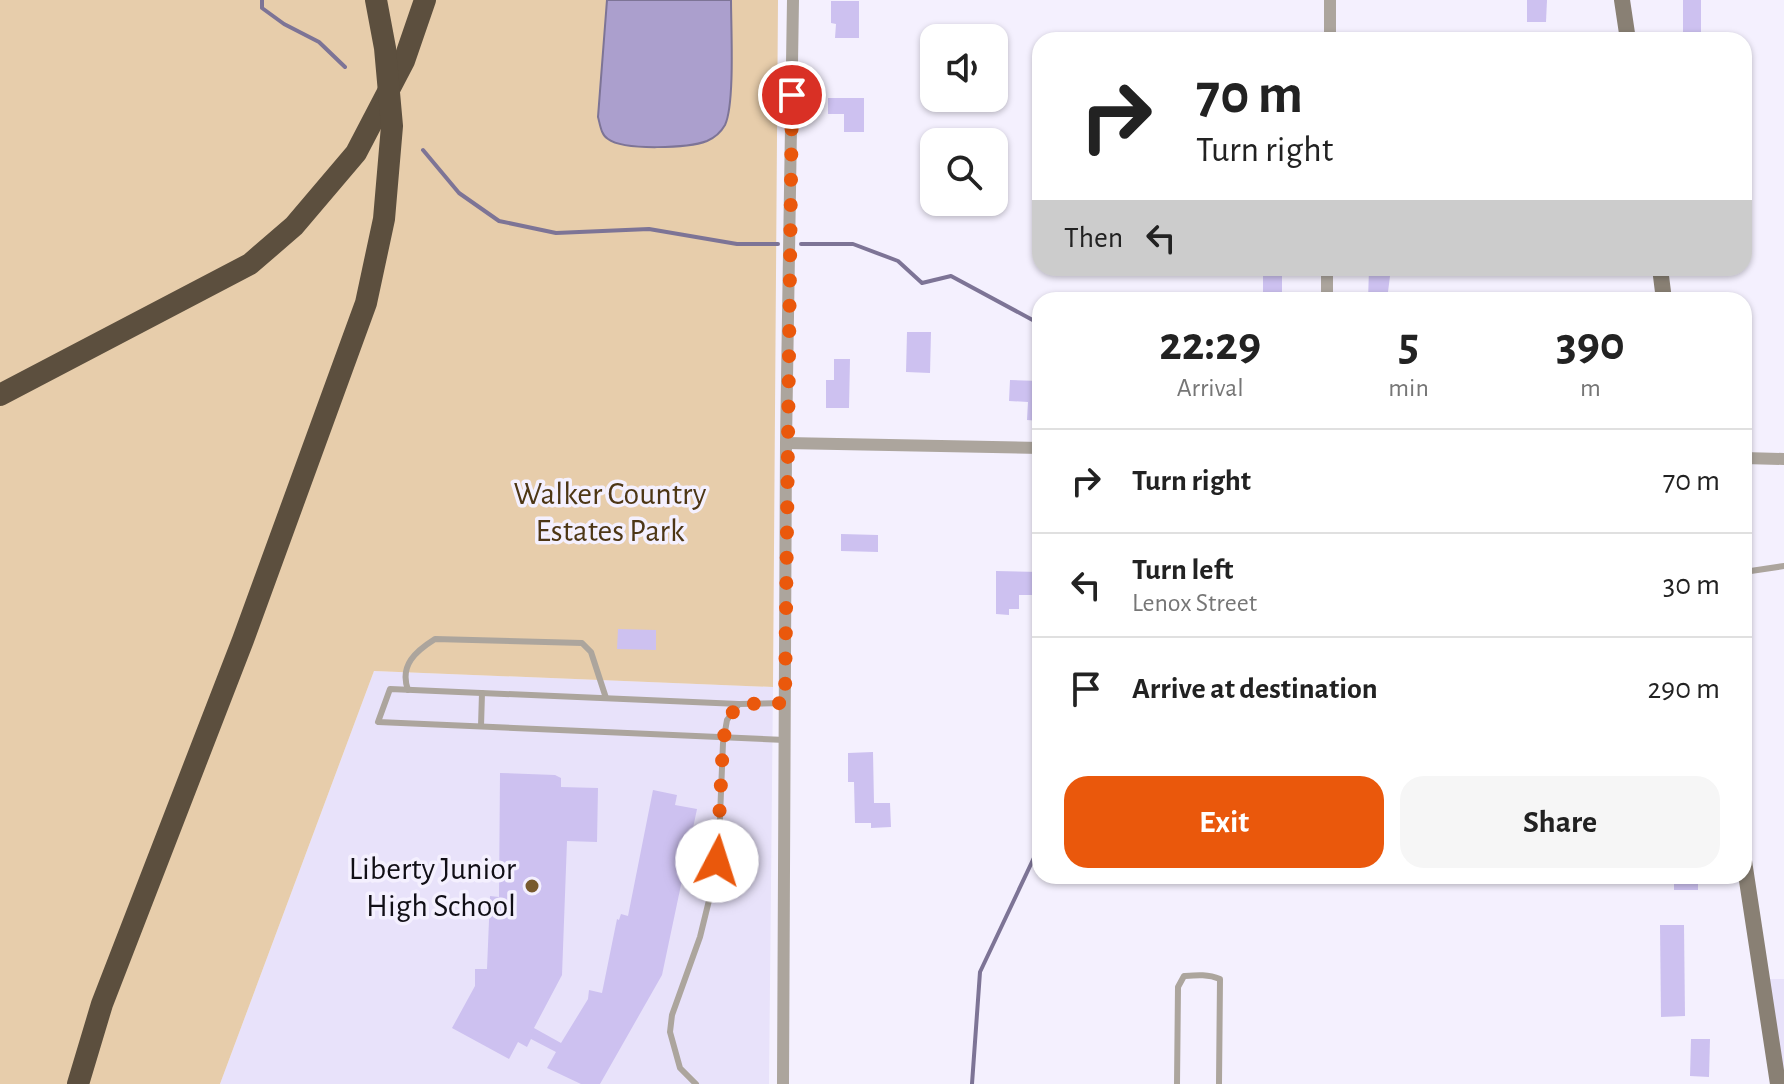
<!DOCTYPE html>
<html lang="en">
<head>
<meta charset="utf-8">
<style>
  body { margin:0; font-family:"Alegreya Sans",sans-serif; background:#f6f6f6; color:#222; height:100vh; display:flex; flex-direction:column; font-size:30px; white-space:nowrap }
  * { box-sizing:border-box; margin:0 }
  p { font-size:26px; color:#767676 }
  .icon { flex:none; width:44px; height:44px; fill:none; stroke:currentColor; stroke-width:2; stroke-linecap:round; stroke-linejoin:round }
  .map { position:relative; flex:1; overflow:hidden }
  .panel { position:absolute; left:1032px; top:292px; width:720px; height:592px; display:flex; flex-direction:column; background:#fff; border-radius:24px; box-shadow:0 2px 6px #0004 }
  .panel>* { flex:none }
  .hud { position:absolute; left:1032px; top:32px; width:720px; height:244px; border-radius:24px; box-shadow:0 2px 6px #0004; background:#fff; color:#222; overflow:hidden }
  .buttons { position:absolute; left:920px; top:24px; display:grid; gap:16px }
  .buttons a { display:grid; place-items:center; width:88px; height:88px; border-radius:16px; background:#fff; box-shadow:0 2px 6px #0004; font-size:40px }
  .pin { position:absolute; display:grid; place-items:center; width:68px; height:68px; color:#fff; margin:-34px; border:4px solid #fff; border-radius:50%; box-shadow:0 2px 8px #0007 }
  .me { position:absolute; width:88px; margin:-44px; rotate:5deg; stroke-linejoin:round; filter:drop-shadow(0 0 6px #0008) }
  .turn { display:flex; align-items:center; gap:28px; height:168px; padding:0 32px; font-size:36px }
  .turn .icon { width:104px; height:104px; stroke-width:2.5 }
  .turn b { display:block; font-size:56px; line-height:68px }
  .then { display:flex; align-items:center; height:76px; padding:0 32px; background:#0003; gap:16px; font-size:30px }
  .eta { display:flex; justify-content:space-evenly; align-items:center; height:136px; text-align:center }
  .eta b { font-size:48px; font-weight:700; line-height:56px }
  .cta { display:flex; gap:16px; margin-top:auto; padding:16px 32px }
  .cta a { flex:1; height:92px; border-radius:24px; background:#ea580c; color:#fff; font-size:32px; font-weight:700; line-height:92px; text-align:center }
  .cta a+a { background:#f6f6f6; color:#222 }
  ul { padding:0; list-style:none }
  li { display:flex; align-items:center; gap:24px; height:104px; padding:0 32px; border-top:2px solid #e0e0e0 }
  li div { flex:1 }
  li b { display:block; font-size:30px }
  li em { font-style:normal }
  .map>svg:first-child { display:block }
</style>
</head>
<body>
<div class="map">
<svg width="1784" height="1084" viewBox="0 0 1784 1084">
  <rect width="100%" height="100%" fill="#f4f0fe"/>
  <g fill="#e8e2fa">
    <path d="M 374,671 L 773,687 L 769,1084 L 220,1084 Z"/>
    <path d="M 1764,979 L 1784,979 L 1784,1084 Z"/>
  </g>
  <path fill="#e7cdab" d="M 0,0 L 778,0 L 773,687 L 374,671 L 220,1084 L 0,1084 Z"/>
  <path fill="#ab9fcd" stroke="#7d7496" stroke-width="2" d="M 607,0 L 731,0 C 731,27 735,104 725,125 C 721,132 714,138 707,141 C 689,148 624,151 608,139 C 601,135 600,124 598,117 Z"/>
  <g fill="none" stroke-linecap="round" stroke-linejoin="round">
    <g stroke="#7d7496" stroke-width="4">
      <path d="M 262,0 L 262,8 L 284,24 L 319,42 L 345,67"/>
      <path d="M 423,150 L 459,193 L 499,221 L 556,233 L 649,229 L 737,244 L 778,244"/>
      <path d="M 801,244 L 853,244 L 898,261 L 922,283 L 951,276 L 1040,324"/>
      <path d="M 972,1084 L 980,972 L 1040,845"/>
    </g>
  </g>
  <g fill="#cdc1f0">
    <path d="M 1527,0 L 1547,0 L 1546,22 L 1527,22 Z"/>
    <rect x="1683" y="0" width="18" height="39"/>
    <path d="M 831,1 L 859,1 L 859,38 L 835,38 L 836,24 L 831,23 Z"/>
    <path d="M 828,98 L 864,98 L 864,132 L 844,132 L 844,114 L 828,114 Z"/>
    <path d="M 1369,268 L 1391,268 L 1387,300 L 1368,300 Z"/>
    <rect x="1263" y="272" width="19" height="28"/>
    <path d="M 907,332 L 931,332 L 930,373 L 906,372 Z"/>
    <path d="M 834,359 L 850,359 L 849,408 L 826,408 L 826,380 L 834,380 Z"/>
    <path d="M 1010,380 L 1040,381 L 1040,421 L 1027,420 L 1028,402 L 1009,401 Z"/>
    <path d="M 841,534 L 878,535 L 878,552 L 841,551 Z"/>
    <path d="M 996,571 L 1040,572 L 1040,595 L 1019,595 L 1019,609 L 1009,609 L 1009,615 L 996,614 Z"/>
    <path d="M 618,629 L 656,630 L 656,650 L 617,649 Z"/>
    <path d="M 873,752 L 874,803 L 890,803 L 891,827 L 871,828 L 871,823 L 855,823 L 854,782 L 848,782 L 848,753 Z"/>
    <path d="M 500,773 L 555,775 L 561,778 L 561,787 L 598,788 L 597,842 L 567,841 L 562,975 L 534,1028 L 561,1043 L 588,999 L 589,990 L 602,993 L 617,919 L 619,920 L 621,914 L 628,916 L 653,790 L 677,795 L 675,805 L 697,809 L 662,975 L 600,1084 L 581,1084 L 547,1068 L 556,1052 L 531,1039 L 527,1047 L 518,1042 L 509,1059 L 452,1028 L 475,986 L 475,969 L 487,969 L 490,896 L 499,897 Z"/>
    <rect x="1674" y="876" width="24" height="14"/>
    <path d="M 1660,925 L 1684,925 L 1685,1016 L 1661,1017 Z"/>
    <path d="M 1691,1039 L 1710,1039 L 1709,1077 L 1690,1076 Z"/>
  </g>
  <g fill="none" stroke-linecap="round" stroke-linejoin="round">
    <g stroke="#aca59d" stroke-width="6">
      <path d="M 1744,572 L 1784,566"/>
      <path d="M 408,690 C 399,665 416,651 435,639 L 582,643 L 591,652 L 606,698"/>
      <path d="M 739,704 L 390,689 L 378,722 L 785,740"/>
      <path d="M 481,726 L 482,693"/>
      <path d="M 696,1084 L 680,1068 L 670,1032 L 672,1015 L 700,937 L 714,880 L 719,841 L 723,743 L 727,720 L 739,704 L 785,703"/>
      <path d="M 1177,1084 L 1178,987 L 1184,976 C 1197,975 1208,974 1220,979 L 1219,1084"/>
    </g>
    <g stroke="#aca59d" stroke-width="12">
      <path d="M 1330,40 L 1330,0"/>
      <path d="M 1327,300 L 1327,268"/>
      <path d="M 786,443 L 1040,448"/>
      <path d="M 1744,458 L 1784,459"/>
      <path d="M 783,1084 L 786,443 L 793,0"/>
    </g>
    <g stroke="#898074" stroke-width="16">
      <path d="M 1622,0 L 1628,40"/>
      <path d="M 1660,268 L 1664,300"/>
      <path d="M 1744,861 L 1778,1084"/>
    </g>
    <g stroke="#5c4f3e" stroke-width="22">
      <path d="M 0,395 L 250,264 L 294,226 L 356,153 L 404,61 L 425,0"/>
      <path d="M 78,1084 L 102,1004 L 243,640 L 366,303 L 384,219 L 392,126 L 385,48 L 376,0"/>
    </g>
  </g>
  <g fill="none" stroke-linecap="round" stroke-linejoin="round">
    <path stroke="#ea580c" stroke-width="14" stroke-dasharray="0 25.2" d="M 717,861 L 723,743 L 727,720 L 739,704 L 785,703 L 792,95"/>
  </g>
  <circle fill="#785a2e" stroke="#f4f0fe" stroke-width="3" cx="532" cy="886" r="8"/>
  <g text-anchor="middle" stroke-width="7" stroke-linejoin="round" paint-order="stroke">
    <g font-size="32" fill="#4d3615" stroke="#f4f0fe">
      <text x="610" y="504">Walker Country<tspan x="610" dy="37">Estates Park</tspan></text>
    </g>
    <g font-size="32" fill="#110f16" stroke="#f4f0fe" text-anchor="end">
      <text x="516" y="879">Liberty Junior<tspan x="516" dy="37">High School</tspan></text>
    </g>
  </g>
</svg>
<div class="buttons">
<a><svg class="icon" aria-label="sound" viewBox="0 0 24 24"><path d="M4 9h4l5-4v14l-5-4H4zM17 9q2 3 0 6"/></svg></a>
<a><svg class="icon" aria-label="search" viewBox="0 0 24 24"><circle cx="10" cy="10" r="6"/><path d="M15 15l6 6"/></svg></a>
</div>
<div class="pin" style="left:792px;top:95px;background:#d93025"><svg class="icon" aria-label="arrive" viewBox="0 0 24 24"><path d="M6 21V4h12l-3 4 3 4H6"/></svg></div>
<svg class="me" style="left:717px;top:861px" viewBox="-20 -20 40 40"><circle r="19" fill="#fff"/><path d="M0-13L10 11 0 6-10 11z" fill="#ea580c"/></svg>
<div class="hud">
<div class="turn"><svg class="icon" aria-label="right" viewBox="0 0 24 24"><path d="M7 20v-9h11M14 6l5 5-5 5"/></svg><div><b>70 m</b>Turn right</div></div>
<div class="then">Then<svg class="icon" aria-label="left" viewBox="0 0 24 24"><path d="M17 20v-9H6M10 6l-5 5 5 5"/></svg></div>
</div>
<section class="panel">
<div class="eta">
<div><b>22:29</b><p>Arrival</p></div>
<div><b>5</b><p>min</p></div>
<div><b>390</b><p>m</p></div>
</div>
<ul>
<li><svg class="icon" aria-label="right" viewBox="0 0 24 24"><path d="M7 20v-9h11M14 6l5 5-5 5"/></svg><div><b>Turn right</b></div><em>70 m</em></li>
<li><svg class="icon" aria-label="left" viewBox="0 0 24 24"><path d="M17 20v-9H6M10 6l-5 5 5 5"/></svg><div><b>Turn left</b><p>Lenox Street</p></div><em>30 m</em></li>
<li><svg class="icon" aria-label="arrive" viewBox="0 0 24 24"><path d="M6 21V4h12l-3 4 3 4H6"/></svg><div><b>Arrive at destination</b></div><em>290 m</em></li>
</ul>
<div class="cta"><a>Exit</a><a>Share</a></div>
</section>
</div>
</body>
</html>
